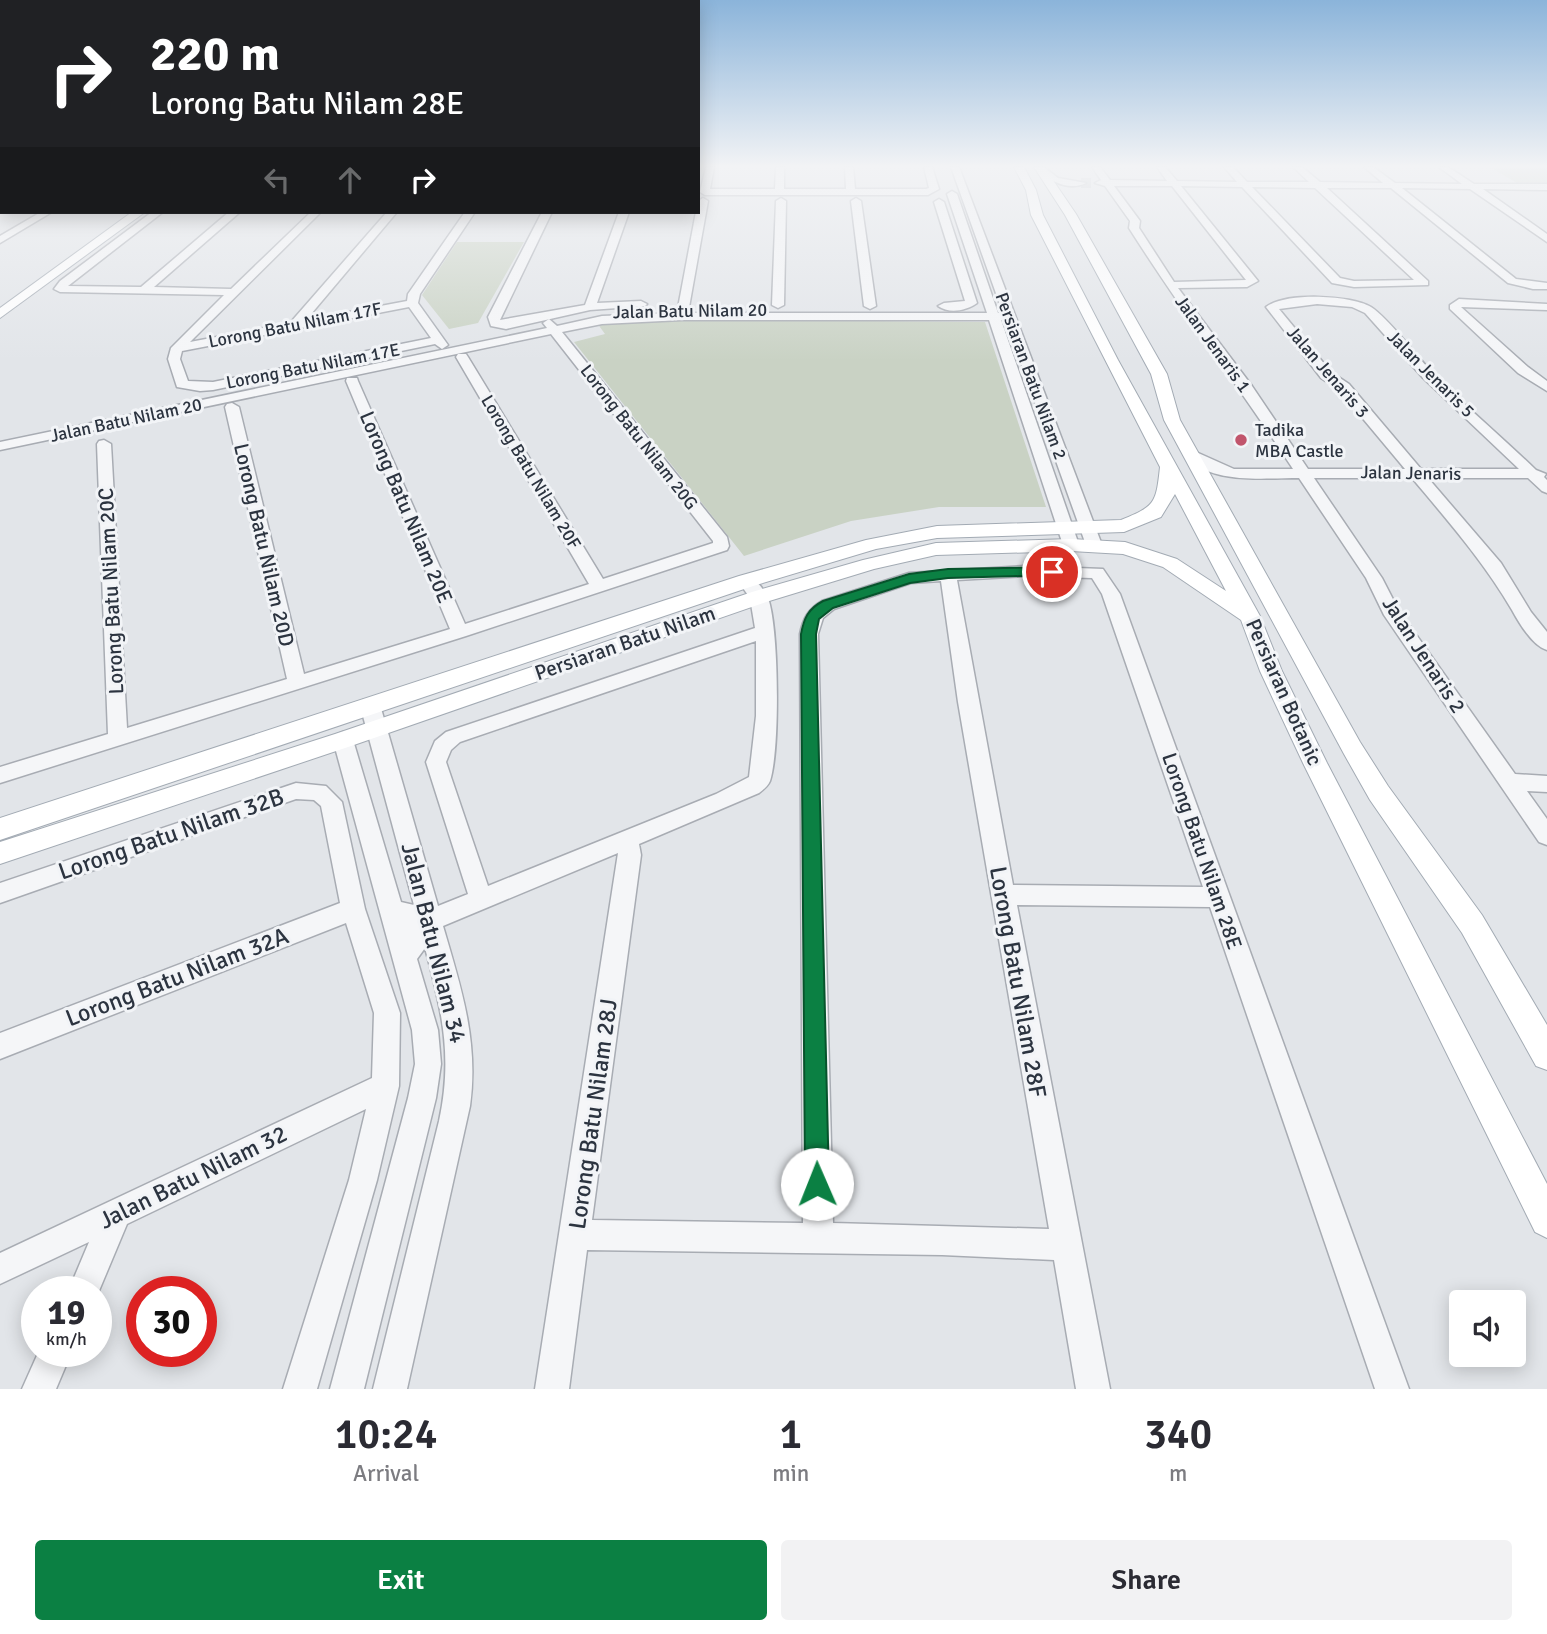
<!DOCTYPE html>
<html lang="en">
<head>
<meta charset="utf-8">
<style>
  body { margin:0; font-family:Signika,sans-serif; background:#f2f2f3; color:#2b2b33; height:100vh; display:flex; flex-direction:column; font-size:26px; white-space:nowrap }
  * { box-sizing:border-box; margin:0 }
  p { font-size:23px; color:#7c7c81 }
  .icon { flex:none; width:38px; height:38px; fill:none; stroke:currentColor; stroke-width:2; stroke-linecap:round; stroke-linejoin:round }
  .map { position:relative; height:1389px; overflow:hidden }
  .details { display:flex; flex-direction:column; background:#fff; flex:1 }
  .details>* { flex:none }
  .guide { position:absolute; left:0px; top:0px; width:700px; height:214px; box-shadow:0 4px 18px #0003; background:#202124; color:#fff; overflow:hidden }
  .controls { position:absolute; left:1449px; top:1290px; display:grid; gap:14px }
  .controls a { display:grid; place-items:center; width:77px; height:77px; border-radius:7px; background:#fff; box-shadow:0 4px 18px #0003; font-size:35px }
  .speed { position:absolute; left:21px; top:1276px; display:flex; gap:14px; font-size:35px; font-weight:700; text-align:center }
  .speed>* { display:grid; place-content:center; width:91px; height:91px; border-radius:50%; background:#fff; box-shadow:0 4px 18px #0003; line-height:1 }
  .speed small { font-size:18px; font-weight:400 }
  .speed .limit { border:10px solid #d22; background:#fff; color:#111 }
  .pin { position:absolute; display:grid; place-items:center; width:60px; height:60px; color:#fff; margin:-30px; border:4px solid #fff; border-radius:50%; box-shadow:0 2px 7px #0007 }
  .me { position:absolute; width:77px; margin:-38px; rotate:359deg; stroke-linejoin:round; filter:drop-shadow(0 0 5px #0008) }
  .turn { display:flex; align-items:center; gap:24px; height:147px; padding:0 35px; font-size:32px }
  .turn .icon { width:91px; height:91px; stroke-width:2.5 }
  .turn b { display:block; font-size:49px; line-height:60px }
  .lanes { display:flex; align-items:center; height:66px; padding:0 35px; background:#0003; justify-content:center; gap:35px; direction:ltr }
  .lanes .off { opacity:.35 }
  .eta { display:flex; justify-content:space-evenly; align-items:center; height:119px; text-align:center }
  .eta b { font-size:42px; font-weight:600; line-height:49px }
  .action { display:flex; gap:14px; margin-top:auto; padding:14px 35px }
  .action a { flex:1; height:80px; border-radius:7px; background:#0b8043; color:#fff; font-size:28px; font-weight:600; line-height:80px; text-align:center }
  .action a+a { background:#f2f2f3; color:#2b2b33 }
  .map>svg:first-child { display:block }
</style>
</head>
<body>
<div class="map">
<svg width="1547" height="1389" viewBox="0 0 1547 1389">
  <rect width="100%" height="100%" fill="#e2e5e9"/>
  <g fill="#c9d2c4">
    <path d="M 1490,167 L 1547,167 L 1547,185 L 1517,183 Z"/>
    <path d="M 457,242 L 524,242 L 478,323 L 449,329 L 422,295 Z"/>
    <path d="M 650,319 L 985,322 L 1046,507 L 939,507 L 851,521 L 744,556 L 574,342 L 605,334 L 597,323 Z"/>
  </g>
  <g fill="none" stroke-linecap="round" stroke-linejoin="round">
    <path stroke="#bec2c7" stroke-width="10" stroke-dasharray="10 5" stroke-linecap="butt" d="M 1081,183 L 1095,183"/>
    <g stroke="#a8acb3" stroke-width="3">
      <g id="minor">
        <path d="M 706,167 L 714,167 L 710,189 L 775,189 L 776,167 L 784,167 L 784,189 L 846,189 L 845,167 L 853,167 L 855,189 L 926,189 L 929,188 L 924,167 L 932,167 L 939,189 L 928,195 L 705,195 L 700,192 Z"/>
        <path d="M 951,167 L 959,167 L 1102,545 L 1100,548 L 1094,550 L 1086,545 L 1006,321 L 1001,320 L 1079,545 L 1077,548 L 1071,550 L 1063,545 L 989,320 L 682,320 L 602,324 L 562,332 L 727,537 L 729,546 L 727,550 L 466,636 L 0,783 L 0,767 L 108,734 L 97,444 L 99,441 L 104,440 L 111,444 L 127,728 L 287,679 L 225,407 L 227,404 L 232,403 L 239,407 L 304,674 L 450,629 L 346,381 L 347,378 L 357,378 L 358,381 L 465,624 L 589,584 L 456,357 L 458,354 L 466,354 L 468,357 L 603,579 L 713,543 L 713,541 L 551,334 L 0,450 L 0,442 L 547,328 L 543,323 L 549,319 L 557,326 L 602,316 L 677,313 L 698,201 L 703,198 L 708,201 L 688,313 L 987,313 L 947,194 L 952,191 L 957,194 L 998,313 L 1003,313 Z"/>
        <path d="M 1092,167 L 1100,167 L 1110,180 L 1167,181 L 1157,167 L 1165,167 L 1177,181 L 1237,182 L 1224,167 L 1233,167 L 1247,182 L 1309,182 L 1293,167 L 1302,167 L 1320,182 L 1383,183 L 1364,167 L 1373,167 L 1395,183 L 1462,184 L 1439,167 L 1448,167 L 1474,184 L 1547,184 L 1547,190 L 1483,189 L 1547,234 L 1547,242 L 1470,189 L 1402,188 L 1516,279 L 1547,283 L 1547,289 L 1533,289 L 1508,283 L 1391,188 L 1327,188 L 1428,281 L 1428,285 L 1354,287 L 1332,283 L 1242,187 L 1181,186 L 1258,281 L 1247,287 L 1178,288 L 1252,386 L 1308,469 L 1405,469 L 1339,390 L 1321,378 L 1266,307 C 1286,292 1350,295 1371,307 C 1388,318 1415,354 1430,370 C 1463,405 1501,436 1536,470 L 1546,474 L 1544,477 L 1547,480 L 1547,493 L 1542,491 L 1528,478 L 1428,478 L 1501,563 L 1531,612 L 1547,632 L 1547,650 C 1533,646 1519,623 1512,610 C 1484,562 1448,521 1412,478 L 1314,478 L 1382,578 L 1398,609 L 1515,774 L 1547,776 L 1547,792 L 1527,791 L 1547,819 L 1547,845 L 1539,842 L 1384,615 L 1366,578 L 1299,478 C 1263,478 1211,485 1184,455 L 1191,451 L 1196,452 L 1234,469 L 1293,469 C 1240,388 1181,310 1129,228 L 1130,221 L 1105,186 L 1095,183 L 1101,180 ZM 1114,186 L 1172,186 L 1246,280 L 1174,282 L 1139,228 L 1140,221 ZM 1252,187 L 1315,188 L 1414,280 L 1354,281 L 1340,278 ZM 1317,304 L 1352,307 L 1365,313 L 1423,378 L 1519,469 L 1421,469 L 1349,384 L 1331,372 L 1279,309 Z"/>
        <path d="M 1039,168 L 1045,168 L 1058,178 L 1086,183 C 1070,191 1052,182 1039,172 Z"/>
        <path d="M 2,189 L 2,195 L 0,196 L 0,190 Z"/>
        <path d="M 781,198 L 786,201 L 784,305 L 778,308 L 772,305 L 776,201 Z"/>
        <path d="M 856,198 L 861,201 L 876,306 L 870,309 L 864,306 L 851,201 Z"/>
        <path d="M 939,199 L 944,202 L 977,303 C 966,311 949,314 938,306 L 944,303 L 965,301 L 934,202 Z"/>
        <path d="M 41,212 L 52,212 L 0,243 L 0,236 Z"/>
        <path d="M 152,212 L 163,212 L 68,286 L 141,287 L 229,212 L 240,212 L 154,287 L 231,289 L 311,212 L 321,212 L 190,342 L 290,323 L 387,212 L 397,212 L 306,320 L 407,301 L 408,294 L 465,212 L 475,212 L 420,294 L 418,303 L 448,345 L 442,349 L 435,344 L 213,390 L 200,391 L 177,387 L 168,359 L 171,348 L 224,295 L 60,292 L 54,289 L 60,281 ZM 409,307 L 431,338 L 213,382 L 188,381 L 180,359 L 182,351 Z"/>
        <path d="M 542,212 L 552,212 L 500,320 L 585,305 L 619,212 L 629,212 L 597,303 L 641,301 L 647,304 L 645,306 L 590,310 L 506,329 L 491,326 L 488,317 Z"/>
        <path d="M 1459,299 L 1547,304 L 1547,310 L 1461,307 L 1528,367 L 1547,381 L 1547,391 L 1518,373 L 1450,309 L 1450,305 Z"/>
        <path d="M 1025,566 L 1103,569 L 1120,594 L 1409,1389 L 1375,1389 L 1210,907 L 1017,905 L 1110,1389 L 1076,1389 L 1054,1260 L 942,1255 L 587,1250 L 569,1389 L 535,1389 L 618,853 L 443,926 C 461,987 479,1042 470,1106 L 407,1389 L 373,1389 L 439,1121 C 453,1057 442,1010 425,948 L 417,959 L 438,1030 L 441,1064 L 436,1098 L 364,1389 L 330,1389 L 408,1098 L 415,1064 L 412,1030 L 333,740 L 336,735 L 343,732 L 350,735 L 353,740 L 401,902 L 414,905 L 360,705 L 363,700 L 377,700 L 380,705 L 438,906 L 468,894 L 426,762 L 435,741 L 446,732 L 755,628 L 750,598 L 738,581 L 746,576 C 755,578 764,589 768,598 C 779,629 780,749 770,781 C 768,786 764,789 759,793 L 639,844 L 641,855 L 592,1220 L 803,1223 L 800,634 C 803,619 808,609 822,601 L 909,573 ZM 1025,576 L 1092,578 L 1102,594 L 1203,887 L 1013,885 L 957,580 ZM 941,581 L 958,702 L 1049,1229 L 833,1223 L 818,634 L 823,618 L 834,609 L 911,583 ZM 756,641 L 756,716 L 749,777 L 716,794 L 488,886 L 446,762 L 451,750 L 460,742 Z"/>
        <path d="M 296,783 L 326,786 L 342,802 L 365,909 L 400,1013 L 399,1086 L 377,1180 L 317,1389 L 283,1389 L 349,1180 L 366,1109 L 127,1224 L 96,1298 L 96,1292 L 68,1292 L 89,1242 L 0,1284 L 0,1253 L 372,1078 L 374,1013 L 346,923 L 0,1059 L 0,1033 L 340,903 L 321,806 L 314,800 L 296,799 L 0,903 L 0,883 Z"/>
        <path d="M 39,1351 L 72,1351 L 56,1389 L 22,1389 Z"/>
      </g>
    </g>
    <g stroke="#a3abb4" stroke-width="2">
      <g id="major">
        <path d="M 1014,167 L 1024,167 L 1036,190 L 1043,215 L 1118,360 L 1260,616 L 1282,671 L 1327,763 L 1547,1184 L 1547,1238 L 1535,1232 L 1303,763 L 1260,671 L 1241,620 L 1163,567 L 1123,554 L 1071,551 L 936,555 L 874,569 L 766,602 L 351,746 L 0,864 L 0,842 L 335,734 L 752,592 L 863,560 L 936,543 L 1071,539 L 1125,542 L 1177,559 L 1226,591 L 1175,494 L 1161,517 L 1124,532 L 937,538 L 876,549 L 753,586 L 0,840 L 0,818 L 739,576 L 866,540 L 937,526 L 1121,520 C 1155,506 1156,504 1160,467 L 1031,215 L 1026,190 Z"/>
        <path d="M 1034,167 L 1044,167 L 1076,214 L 1167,374 L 1180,420 L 1360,742 L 1388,786 L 1482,915 L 1547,1025 L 1547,1070 L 1536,1066 L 1462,933 L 1370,800 L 1344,754 L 1164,420 L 1151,374 L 1065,215 Z"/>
        <path d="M 132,212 L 145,212 L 0,318 L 0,308 Z"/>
      </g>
    </g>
    <use href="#minor" fill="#f5f6f8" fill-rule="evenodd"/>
    <use href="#major" fill="#fff" fill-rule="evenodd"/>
  </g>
  <linearGradient id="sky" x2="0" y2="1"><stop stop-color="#8bb4da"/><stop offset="0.46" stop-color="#f2f3f5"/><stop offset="1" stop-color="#f2f3f5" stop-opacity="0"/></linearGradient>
  <rect width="1547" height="361" fill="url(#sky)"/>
  <path fill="#0b8043" stroke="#07532c" stroke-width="2" d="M 1052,567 L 1057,568 L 1057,575 L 948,578 L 910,583 L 833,608 L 819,619 L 816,634 L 829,1184 L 825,1193 L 817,1196 L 808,1193 L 805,1184 L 801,634 C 804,618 808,609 823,601 L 909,574 L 948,569 Z"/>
  <circle fill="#c1556c" stroke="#f2f4f7" stroke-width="2.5" cx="1241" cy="440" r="7"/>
  <g text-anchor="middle" stroke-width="6" stroke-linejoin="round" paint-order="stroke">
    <g font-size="18" fill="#2c3440" stroke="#f2f4f7">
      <text transform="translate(690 311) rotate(-1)" y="6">Jalan Batu Nilam 20</text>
      <text transform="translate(295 325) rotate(-11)" y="6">Lorong Batu Nilam 17F</text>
      <text transform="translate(1213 344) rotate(54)" y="6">Jalan Jenaris 1</text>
      <text transform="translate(313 366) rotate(-11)" y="6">Lorong Batu Nilam 17E</text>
      <text transform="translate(1328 372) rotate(49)" y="6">Jalan Jenaris 3</text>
      <text transform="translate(1431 374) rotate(45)" y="6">Jalan Jenaris 5</text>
      <text transform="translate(1031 376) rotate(70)" y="6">Persiaran Batu Nilam 2</text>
      <text transform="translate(126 420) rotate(-12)" y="6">Jalan Batu Nilam 20</text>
      <text transform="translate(639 437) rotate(52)" y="6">Lorong Batu Nilam 20G</text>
      <text transform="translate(531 472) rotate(59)" y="6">Lorong Batu Nilam 20F</text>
      <text transform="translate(1411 473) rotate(1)" y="6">Jalan Jenaris</text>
    </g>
    <g font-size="18" fill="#2c3440" stroke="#f2f4f7" text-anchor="start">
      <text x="1255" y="436">Tadika<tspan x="1255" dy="21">MBA Castle</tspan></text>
    </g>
    <g font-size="21" fill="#2c3440" stroke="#f2f4f7">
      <text transform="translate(406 507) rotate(67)" y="7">Lorong Batu Nilam 20E</text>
      <text transform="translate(264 545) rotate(77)" y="7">Lorong Batu Nilam 20D</text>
      <text transform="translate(111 591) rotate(-93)" y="7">Lorong Batu Nilam 20C</text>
      <text transform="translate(625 643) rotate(-19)" y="7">Persiaran Batu Nilam</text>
      <text transform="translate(1424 655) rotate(57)" y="7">Jalan Jenaris 2</text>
      <text transform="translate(1284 692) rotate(66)" y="7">Persiaran Botanic</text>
      <text transform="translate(1202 851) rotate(71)" y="7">Lorong Batu Nilam 28E</text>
    </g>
    <g font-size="24" fill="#2c3440" stroke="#f2f4f7">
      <text transform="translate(171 834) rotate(-19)" y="8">Lorong Batu Nilam 32B</text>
      <text transform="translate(434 943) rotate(76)" y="8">Jalan Batu Nilam 34</text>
      <text transform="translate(177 977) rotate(-21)" y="8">Lorong Batu Nilam 32A</text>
      <text transform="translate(1018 982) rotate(80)" y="8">Lorong Batu Nilam 28F</text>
      <text transform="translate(593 1114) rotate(-82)" y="8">Lorong Batu Nilam 28J</text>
      <text transform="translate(193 1177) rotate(-26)" y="8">Jalan Batu Nilam 32</text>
    </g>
  </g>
</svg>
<div class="controls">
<a><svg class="icon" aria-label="sound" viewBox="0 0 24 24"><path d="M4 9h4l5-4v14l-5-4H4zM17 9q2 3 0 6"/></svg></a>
</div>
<div class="speed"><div>19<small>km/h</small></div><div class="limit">30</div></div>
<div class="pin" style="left:1052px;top:572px;background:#d93025"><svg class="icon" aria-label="arrive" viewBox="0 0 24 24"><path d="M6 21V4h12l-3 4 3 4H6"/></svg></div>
<svg class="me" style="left:817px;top:1184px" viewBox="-20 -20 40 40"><circle r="19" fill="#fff"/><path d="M0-13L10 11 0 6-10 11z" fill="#0b8043"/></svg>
<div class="guide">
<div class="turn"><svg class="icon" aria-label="right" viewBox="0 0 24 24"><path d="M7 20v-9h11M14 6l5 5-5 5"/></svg><div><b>220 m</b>Lorong Batu Nilam 28E</div></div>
<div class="lanes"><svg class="icon off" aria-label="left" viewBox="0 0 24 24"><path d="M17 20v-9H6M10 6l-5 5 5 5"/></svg><svg class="icon off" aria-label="ahead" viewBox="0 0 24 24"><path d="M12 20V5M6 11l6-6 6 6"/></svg><svg class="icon" aria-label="right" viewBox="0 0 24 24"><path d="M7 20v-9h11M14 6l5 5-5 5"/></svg></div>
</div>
</div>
<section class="details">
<div class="eta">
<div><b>10:24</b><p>Arrival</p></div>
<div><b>1</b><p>min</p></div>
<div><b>340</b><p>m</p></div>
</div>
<div class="action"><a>Exit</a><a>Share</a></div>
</section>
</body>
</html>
